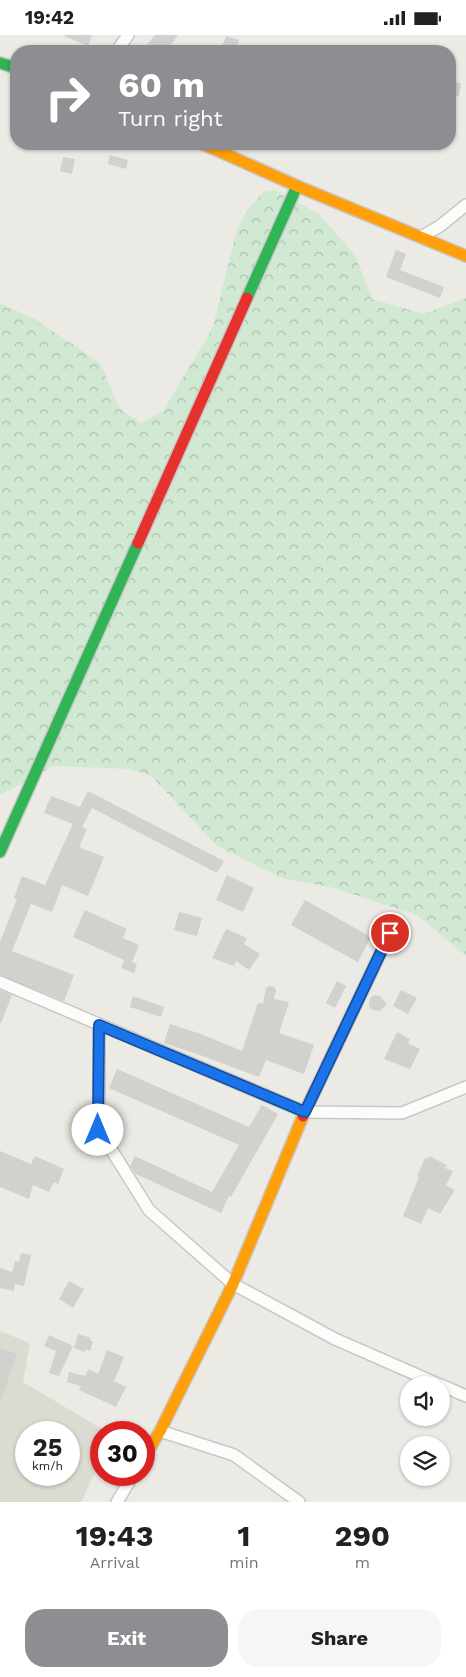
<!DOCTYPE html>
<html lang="en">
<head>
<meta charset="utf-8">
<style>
  body { margin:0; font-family:"Work Sans",sans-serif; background:#f6f6f6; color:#202124; height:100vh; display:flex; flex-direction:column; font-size:19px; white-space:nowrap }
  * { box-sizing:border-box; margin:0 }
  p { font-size:16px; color:#757577 }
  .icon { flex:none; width:28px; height:28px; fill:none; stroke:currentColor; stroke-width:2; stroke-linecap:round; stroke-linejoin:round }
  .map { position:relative; height:1467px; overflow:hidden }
  .panel { display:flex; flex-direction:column; background:#fff; flex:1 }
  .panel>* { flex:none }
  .banner { position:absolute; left:10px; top:10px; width:446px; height:105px; border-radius:20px; box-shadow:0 1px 4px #0004; background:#8d8e91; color:#fff; overflow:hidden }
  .buttons { position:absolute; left:400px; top:1341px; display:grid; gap:10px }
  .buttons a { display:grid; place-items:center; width:50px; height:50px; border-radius:50%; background:#fff; box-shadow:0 1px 4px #0004; font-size:25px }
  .speed { position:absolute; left:15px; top:1386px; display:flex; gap:10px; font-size:25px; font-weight:700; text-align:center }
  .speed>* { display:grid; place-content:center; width:65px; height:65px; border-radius:50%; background:#fff; box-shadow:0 1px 4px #0004; line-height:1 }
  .speed small { font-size:12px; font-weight:400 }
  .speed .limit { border:8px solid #d22; background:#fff; color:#111 }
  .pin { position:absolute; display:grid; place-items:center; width:42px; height:42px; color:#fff; margin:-21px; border:2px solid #fff; border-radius:50%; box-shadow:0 1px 5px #0007 }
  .me { position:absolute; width:55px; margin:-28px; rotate:0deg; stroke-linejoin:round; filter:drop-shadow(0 0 4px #0008) }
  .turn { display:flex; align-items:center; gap:18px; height:105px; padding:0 25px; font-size:22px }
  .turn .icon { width:65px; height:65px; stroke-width:2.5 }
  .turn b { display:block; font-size:35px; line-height:42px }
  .eta { display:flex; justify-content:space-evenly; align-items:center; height:85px; text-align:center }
  .eta b { font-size:30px; font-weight:700; line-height:35px }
  .primary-button { display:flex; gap:10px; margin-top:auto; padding:10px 25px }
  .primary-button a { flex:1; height:58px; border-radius:20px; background:#8d8e91; color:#fff; font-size:20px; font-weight:700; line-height:58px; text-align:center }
  .primary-button a+a { background:#f6f6f6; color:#202124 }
  .status { display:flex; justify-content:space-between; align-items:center; height:35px; padding:0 25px; background:#fff; direction:ltr }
  .status svg { height:14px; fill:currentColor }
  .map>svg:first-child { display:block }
</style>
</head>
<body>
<div class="status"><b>19:42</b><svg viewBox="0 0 49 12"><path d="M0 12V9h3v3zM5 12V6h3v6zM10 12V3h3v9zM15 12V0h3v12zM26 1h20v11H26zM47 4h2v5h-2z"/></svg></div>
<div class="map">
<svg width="466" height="1467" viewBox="0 0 466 1467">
  <defs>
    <pattern id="forest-crowns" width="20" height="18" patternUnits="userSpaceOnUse" patternTransform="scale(1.25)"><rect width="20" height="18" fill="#d1e9d2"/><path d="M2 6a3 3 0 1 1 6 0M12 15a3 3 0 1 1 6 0" fill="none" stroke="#adc0ae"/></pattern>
  </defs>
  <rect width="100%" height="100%" fill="#ebeae4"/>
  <path fill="#dcdbd2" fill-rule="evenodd" d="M 0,1296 L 30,1308 L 23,1347 L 107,1397 L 101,1398 L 101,1424 L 81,1467 L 0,1467 ZM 26,1398 L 69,1398 L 69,1440 L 26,1440 Z"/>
  <path fill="url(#forest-crowns)" d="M 275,155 L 319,179 L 355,220 L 372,264 L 423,279 L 466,263 L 466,921 L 417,880 L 330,852 L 282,843 L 217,811 L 151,741 L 129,734 L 54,731 L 0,760 L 0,268 L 35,284 L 100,328 L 120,374 L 141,388 L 163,376 L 213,292 L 236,198 L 247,176 L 263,157 Z"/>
  <g fill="#d1d1cd">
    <path d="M 62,0 L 92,0 L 88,11 Z"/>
    <path d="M 155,0 L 178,0 L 166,16 L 142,16 Z"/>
    <path d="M 226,1 L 239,5 L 236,16 L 222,12 Z"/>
    <path d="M 450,47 L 461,48 L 459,61 L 450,60 Z"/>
    <path d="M 110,120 L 128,125 L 126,134 L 108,129 Z"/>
    <path d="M 63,122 L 75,124 L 72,139 L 60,136 Z"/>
    <path d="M 396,215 L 406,219 L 400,235 L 444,252 L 440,263 L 386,242 Z"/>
    <path d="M 88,756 L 224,826 L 217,838 L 92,773 L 82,792 L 87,794 L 79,812 L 104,822 L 88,861 L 62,850 L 52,877 L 31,869 L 12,916 L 74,940 L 64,966 L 0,940 L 0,907 L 17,864 L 14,863 L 22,841 L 45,850 L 73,789 L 44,778 L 51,761 L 80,772 Z"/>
    <path d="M 227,840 L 254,853 L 243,877 L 216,865 Z"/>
    <path d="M 305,865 L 371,902 L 358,927 L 291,890 Z"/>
    <path d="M 85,875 L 127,894 L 123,903 L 139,910 L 132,927 L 137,929 L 134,938 L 121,933 L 124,925 L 73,902 Z"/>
    <path d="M 179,877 L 202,883 L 197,901 L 174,895 Z"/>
    <path d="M 226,894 L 247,903 L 244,909 L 260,919 L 249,935 L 236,926 L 234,931 L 212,923 Z"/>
    <path d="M 337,946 L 346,951 L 335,973 L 326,968 Z"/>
    <path d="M 269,951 L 274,952 L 276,955 L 274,964 L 289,967 L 279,998 L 314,1010 L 304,1039 L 266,1025 L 259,1042 L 200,1020 L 164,1008 L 170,989 L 201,999 L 242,1016 L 258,968 L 263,969 L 266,953 Z"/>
    <path d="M 0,955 L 12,960 L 1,988 L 0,988 Z"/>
    <path d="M 401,955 L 417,963 L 408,979 L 393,971 Z"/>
    <path d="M 375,960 L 380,961 L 387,969 L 380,976 L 372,975 L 369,971 L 370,963 Z"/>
    <path d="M 133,961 L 164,972 L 161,982 L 130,972 Z"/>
    <path d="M 397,997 L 410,1004 L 408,1008 L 420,1014 L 410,1034 L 384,1024 Z"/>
    <path d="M 117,1034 L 249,1092 L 262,1070 L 278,1079 L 231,1162 L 229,1161 L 221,1178 L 136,1139 L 130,1131 L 135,1121 L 212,1157 L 239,1110 L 109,1053 Z"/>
    <path d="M 0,1116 L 31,1129 L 35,1121 L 64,1134 L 58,1149 L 54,1147 L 49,1157 L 33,1150 L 29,1164 L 0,1152 Z"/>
    <path d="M 429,1121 L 447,1130 L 445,1133 L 453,1136 L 446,1150 L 455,1155 L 440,1179 L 428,1173 L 421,1189 L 403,1181 L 419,1142 L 417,1141 L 425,1123 L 428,1124 Z"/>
    <path d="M 21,1218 L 31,1220 L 24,1251 L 15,1249 L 14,1256 L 0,1253 L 0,1233 L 12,1237 L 15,1226 L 19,1227 Z"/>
    <path d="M 69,1246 L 84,1254 L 73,1273 L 59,1264 Z"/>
    <path d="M 78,1299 L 91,1303 L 90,1305 L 93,1307 L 90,1316 L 86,1314 L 85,1317 L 74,1313 Z"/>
    <path d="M 49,1300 L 73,1311 L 59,1341 L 49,1338 L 56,1316 L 44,1311 Z"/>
    <path d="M 0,1314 L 17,1319 L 1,1365 L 0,1365 Z"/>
    <path d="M 107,1315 L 124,1322 L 114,1346 L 126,1352 L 116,1372 L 79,1355 L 81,1351 L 67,1347 L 69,1337 L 85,1341 L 89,1334 L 98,1339 Z"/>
  </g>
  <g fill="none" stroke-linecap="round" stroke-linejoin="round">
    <g stroke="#c7c8c7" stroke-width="14">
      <g id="street">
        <path d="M 117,16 L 128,0"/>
        <path d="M 421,202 L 440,191 L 466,170"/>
        <path d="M 0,947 L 305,1077 L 402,1078 L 466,1052"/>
        <path d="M 99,989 L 99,1095 L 149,1175 L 233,1249 L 335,1304 L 440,1350"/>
        <path d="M 441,1350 L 466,1361"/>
        <path d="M 160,1396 L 234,1420 L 299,1467"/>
        <path d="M 117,1467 L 133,1440"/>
      </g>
    </g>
    <g stroke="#c7c7c7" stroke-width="14">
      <g id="fast">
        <path d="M 0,28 L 16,33"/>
        <path d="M 247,263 L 297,151"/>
        <path d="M 0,817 L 138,508"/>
      </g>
    </g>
    <g stroke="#c7c7c7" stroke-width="14">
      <g id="slow">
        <path d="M 203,109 L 297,151 L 466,221"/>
        <path d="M 144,1423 L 160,1396 L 233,1249 L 303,1081"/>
      </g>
    </g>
    <g stroke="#c7c7c7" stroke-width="14">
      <g id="jam">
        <path d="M 138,508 L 247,263"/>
        <path d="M 303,1081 L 390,898"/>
      </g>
    </g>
    <use href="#street" stroke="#fcfcfb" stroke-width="11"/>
    <use href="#fast" stroke="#30b455" stroke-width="11"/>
    <use href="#slow" stroke="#ff9f0a" stroke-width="11"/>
    <use href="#jam" stroke="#e5322d" stroke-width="11"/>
  </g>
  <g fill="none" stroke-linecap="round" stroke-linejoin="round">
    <g stroke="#114b97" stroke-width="12">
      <path id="route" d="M 98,1095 L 99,990 L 305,1077 L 390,898"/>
    </g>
    <use href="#route" stroke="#1a73e8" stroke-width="9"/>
  </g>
</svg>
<div class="buttons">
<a><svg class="icon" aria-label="sound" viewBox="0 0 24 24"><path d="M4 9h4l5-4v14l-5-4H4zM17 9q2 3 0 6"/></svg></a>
<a><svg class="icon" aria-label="layers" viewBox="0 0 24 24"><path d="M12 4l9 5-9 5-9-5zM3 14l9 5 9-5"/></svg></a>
</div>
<div class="speed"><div>25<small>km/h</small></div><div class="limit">30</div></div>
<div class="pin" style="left:390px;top:898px;background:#d93025"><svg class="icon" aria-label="arrive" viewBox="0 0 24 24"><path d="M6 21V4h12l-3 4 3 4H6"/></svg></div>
<svg class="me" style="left:98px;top:1095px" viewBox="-20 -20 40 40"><circle r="19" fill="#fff"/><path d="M0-13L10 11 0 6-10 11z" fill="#1a73e8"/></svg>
<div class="banner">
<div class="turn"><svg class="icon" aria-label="right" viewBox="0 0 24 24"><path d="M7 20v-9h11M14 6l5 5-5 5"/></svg><div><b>60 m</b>Turn right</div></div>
</div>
</div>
<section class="panel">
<div class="eta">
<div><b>19:43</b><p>Arrival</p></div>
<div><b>1</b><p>min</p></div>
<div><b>290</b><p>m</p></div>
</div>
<div class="primary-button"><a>Exit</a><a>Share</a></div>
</section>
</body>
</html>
